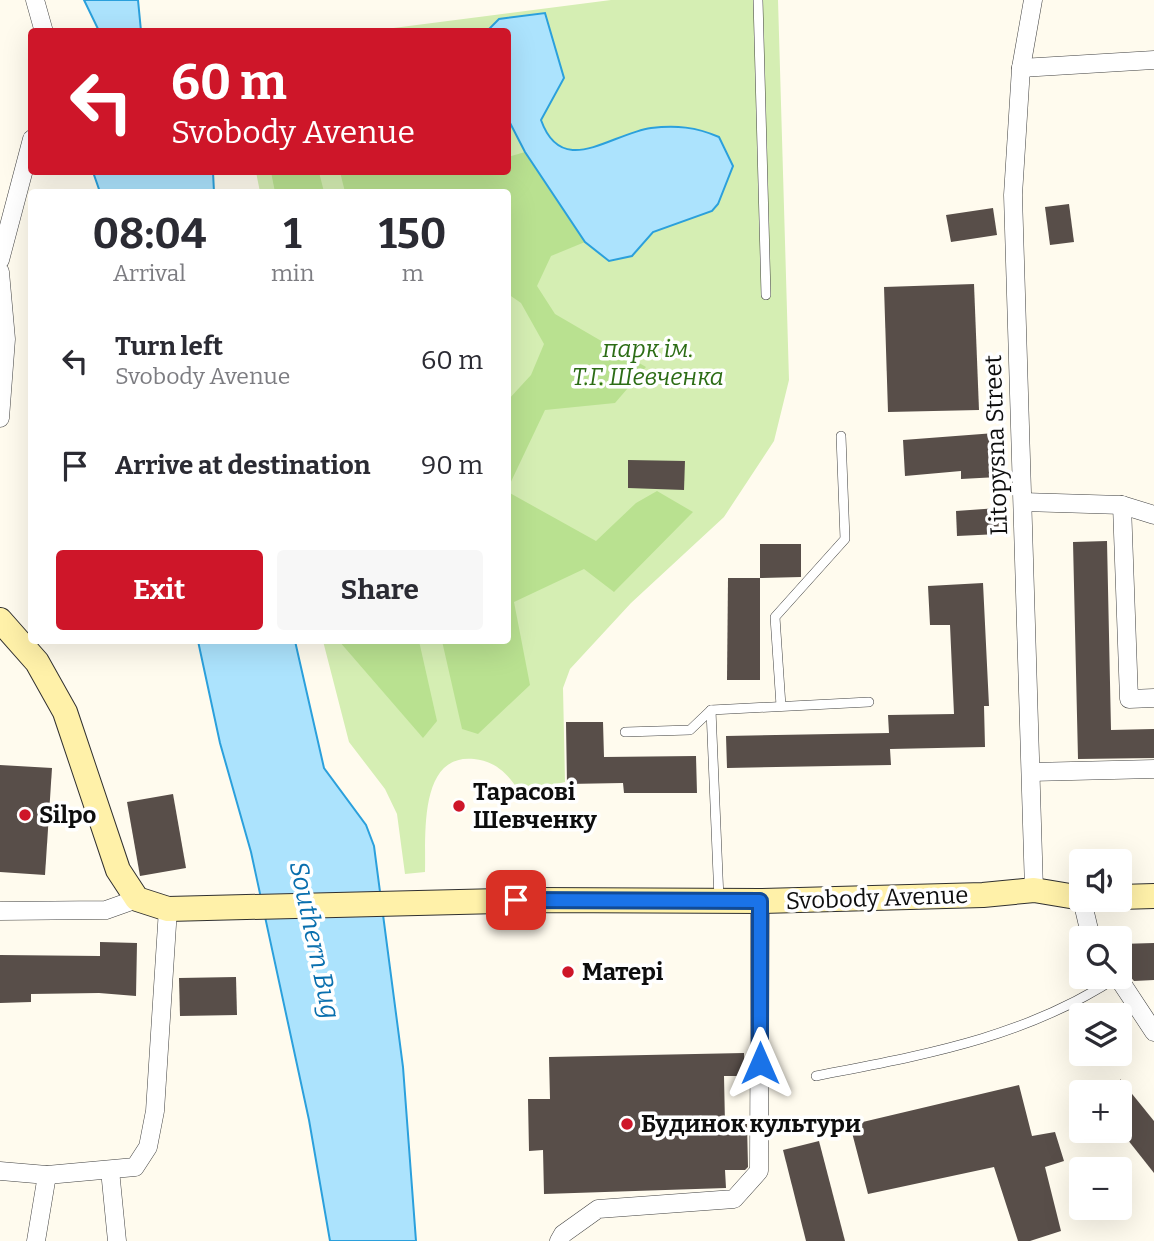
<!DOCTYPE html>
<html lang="en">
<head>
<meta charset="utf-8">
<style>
  body { margin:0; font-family:Bitter,serif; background:#f7f7f7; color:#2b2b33; height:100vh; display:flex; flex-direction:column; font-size:26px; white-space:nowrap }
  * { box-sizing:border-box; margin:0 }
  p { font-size:23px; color:#7c7c81 }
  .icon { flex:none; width:38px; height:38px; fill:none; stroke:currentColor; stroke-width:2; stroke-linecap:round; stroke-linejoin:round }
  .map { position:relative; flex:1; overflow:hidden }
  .sheet { position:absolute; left:28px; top:189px; width:483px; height:455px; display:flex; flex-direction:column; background:#fff; border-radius:7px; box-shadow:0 7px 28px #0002 }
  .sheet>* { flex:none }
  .guide { position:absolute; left:28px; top:28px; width:483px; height:147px; border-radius:7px; box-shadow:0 7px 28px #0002; background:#ce1629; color:#fff; overflow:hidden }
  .buttons { position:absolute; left:1069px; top:849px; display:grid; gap:14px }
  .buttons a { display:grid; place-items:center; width:63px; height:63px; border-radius:7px; background:#fff; box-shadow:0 7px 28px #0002; font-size:35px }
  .pin { position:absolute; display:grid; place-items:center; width:60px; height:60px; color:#fff; margin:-30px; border-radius:14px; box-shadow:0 4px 10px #0006 }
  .me { position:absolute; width:77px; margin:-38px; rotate:0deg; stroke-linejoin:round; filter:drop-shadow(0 0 5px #0008) }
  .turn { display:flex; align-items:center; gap:24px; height:147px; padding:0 28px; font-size:32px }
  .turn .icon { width:91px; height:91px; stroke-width:2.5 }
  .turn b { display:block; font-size:49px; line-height:60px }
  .eta { display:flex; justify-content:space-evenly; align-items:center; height:119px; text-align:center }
  .eta b { font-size:42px; font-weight:700; line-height:49px }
  .cta { display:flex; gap:14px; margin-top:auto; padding:14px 28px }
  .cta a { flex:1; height:80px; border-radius:7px; background:#ce1629; color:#fff; font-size:28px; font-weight:700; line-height:80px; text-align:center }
  .cta a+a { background:#f7f7f7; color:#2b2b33 }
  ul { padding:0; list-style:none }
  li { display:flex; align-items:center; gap:21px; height:105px; padding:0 28px }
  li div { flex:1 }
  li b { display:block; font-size:26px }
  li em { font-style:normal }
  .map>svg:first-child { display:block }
</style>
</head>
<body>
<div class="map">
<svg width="1154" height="1241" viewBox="0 0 1154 1241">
  <rect width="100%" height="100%" fill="#fffbee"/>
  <path fill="#d5eeb3" d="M 611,0 L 778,0 L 789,380 L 774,441 L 724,517 L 631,603 L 570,669 L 563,688 L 565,782 L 520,793 C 509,775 496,761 474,759 C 418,753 426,837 425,872 L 405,874 L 397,814 L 385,789 L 349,742 L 323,641 L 508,640 L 508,192 L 260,192 L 256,172 L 508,172 L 508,32 L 370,31 Z"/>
  <g fill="#b9e190">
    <path d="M 525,152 L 585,242 L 551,256 L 537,286 L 555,314 L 646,367 L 615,403 L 545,410 L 508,488 L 508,400 L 531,375 L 544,344 L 521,303 L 508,294 L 508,192 L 345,192 L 340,172 L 447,174 L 508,172 L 508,157 Z"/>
    <path d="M 271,172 L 319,172 L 324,192 L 275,192 Z"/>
    <path d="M 657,491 L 693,512 L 614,592 L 584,569 L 514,602 L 530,685 L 478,734 L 462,729 L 442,641 L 508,640 L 508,492 L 596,541 L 636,503 Z"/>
    <path d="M 339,641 L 419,641 L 437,721 L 423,738 Z"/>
  </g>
  <g fill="#ace3fd" stroke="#2ba0dc" stroke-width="2">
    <path d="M 84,0 L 138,0 L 141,31 L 99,31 Z"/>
    <path d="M 545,13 L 564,78 L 541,120 C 562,179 610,134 651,128 C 676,125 696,127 719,137 L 733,166 L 718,204 L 712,211 L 653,232 L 632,256 L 609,261 L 585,242 L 525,152 L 508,119 L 508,32 L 487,31 L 499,19 Z"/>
    <path d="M 93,172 L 213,172 L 214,192 L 100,192 Z"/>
    <path d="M 198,641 L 295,641 L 324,768 L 366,825 L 374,846 L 403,1067 L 416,1241 L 330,1241 L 309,1120 L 251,852 L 220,743 Z"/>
  </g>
  <g fill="#584e49">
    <path d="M 1069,204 L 1074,242 L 1050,245 L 1045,207 Z"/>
    <path d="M 993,208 L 997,235 L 951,242 L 946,215 Z"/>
    <path d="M 974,284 L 979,410 L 888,412 L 884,287 Z"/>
    <path d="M 995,433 L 998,477 L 961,479 L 961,471 L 905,476 L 903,440 Z"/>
    <path d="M 628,460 L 685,461 L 684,490 L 628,488 Z"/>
    <path d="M 998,508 L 999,534 L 957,536 L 956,511 Z"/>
    <path d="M 1107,541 L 1111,730 L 1154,729 L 1154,758 L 1078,759 L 1073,542 Z"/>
    <path d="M 760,544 L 801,544 L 801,577 L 760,578 Z"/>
    <path d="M 728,578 L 760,578 L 760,680 L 727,680 Z"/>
    <path d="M 983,583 L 989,706 L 984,706 L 985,747 L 890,749 L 891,765 L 727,768 L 726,736 L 889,733 L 888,715 L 954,714 L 950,625 L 930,625 L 928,586 Z"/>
    <path d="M 566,722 L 603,722 L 604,757 L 696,756 L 697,793 L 624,793 L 623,783 L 567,784 Z"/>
    <path d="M 0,765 L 52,768 L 45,875 L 0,872 Z"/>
    <path d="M 173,794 L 186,868 L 140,876 L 127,802 Z"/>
    <path d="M 100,942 L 137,943 L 136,996 L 99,993 L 31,994 L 31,1002 L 0,1003 L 0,955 L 100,956 Z"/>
    <path d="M 1154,943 L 1154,980 L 1134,981 L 1120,965 L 1120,944 Z"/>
    <path d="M 236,977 L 237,1015 L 180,1016 L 179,978 Z"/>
    <path d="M 744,1053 L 745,1076 L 724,1076 L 725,1124 L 747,1124 L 748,1167 L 745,1170 L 725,1170 L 726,1188 L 544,1194 L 543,1150 L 529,1151 L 528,1099 L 550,1099 L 549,1057 Z"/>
    <path d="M 1120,1079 L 1154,1121 L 1154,1173 L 1120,1130 Z"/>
    <path d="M 1019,1085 L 1032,1136 L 1055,1132 L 1064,1161 L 1045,1167 L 1061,1231 L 1030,1241 L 1018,1241 L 994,1167 L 868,1194 L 850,1125 Z"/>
    <path d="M 819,1141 L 845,1241 L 806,1241 L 783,1150 Z"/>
  </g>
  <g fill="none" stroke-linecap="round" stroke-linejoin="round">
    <g stroke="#414141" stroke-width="10">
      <g id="service">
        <path d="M 758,0 L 766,295"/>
        <path d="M 781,706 L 775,617 L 845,539 L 841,436"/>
        <path d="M 711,710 L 719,899"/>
        <path d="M 625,732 L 690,730 L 711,710 L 869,702"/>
        <path d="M 816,1076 C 922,1055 1025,1038 1117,977"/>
      </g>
    </g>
    <g stroke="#414141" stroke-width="19">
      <g id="minor">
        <path d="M 35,0 L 44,32"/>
        <path d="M 1033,0 L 1021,68 L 1013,195 L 1034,890"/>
        <path d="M 1021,68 L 1154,60"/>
        <path d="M 0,260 L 32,139"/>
        <path d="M 0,272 L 6,339 L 0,418"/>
        <path d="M 1023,502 L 1122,505 L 1154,515"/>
        <path d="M 1122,505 L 1129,699 L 1154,698"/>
        <path d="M 1031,772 L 1154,769"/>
        <path d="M 1082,900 L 1091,938"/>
        <path d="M 0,911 L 106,910 L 137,899"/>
        <path d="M 1117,976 L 1154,1032"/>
        <path d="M 110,1170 L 117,1241"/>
        <path d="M 0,1171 L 47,1175 L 135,1167 L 148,1147 L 155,1111 L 168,909"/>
        <path d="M 36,1241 L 47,1175"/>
        <path d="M 559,1241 L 563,1234 L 598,1209 L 734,1199 L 759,1171 L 760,901"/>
      </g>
    </g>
    <g stroke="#303030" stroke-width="26">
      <g id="secondary">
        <path d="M 0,620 L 37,662 L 65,712 L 118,870 L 137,899 L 168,909 L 538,900 L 760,901 L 983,895 L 1034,890 L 1082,898"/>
        <path d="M 1120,897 L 1154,896"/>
      </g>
    </g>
    <use href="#service" stroke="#fff" stroke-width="9"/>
    <use href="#minor" stroke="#fff" stroke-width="18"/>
    <use href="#secondary" stroke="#fff1a9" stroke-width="24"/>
  </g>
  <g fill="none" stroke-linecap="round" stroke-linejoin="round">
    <g stroke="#114b97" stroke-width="18">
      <path id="route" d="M 516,900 L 760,901 L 760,1063"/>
    </g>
    <use href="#route" stroke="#1a73e8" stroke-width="12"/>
  </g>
  <g fill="#ce1629" stroke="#fff" stroke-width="2.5">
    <circle cx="459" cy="806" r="7"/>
    <circle cx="25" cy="815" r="7"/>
    <circle cx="568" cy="972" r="7"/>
    <circle cx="627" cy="1124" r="7"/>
  </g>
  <g text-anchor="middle" stroke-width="7" stroke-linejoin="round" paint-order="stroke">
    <g font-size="24" font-style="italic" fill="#2d6d16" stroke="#fff">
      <text x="648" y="357">парк ім.<tspan x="648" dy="28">Т.Г. Шевченка</tspan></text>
    </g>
    <g font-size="24" fill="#0e0e0e" stroke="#fff">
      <text transform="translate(996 445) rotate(-92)" y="8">Litopysna Street</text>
      <text transform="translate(877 898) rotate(-2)" y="8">Svobody Avenue</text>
    </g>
    <g font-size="24" font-weight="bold" fill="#0e0e0e" stroke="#fff" text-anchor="start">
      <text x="473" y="800">Тарасові<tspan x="473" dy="28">Шевченку</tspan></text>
      <text x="39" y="823">Silpo</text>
      <text x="582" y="980">Матері</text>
      <text x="641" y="1132">Будинок культури</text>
    </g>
    <g font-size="26" font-style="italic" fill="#096fae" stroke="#fff">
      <text transform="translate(315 940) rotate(78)" y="9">Southern Bug</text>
    </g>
  </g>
</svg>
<div class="buttons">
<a><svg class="icon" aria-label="sound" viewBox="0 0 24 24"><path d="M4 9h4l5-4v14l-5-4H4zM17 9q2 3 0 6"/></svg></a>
<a><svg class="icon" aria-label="search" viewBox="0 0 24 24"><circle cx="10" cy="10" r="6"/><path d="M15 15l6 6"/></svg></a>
<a><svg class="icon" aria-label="layers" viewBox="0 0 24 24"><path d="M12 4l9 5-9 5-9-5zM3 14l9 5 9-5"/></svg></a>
<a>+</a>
<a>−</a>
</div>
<div class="pin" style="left:516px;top:900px;background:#d93025"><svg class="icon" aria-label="arrive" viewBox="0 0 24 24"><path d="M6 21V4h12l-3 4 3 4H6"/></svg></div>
<svg class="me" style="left:760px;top:1063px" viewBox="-20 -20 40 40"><path d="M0-17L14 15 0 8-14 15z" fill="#1a73e8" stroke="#fff" stroke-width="4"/></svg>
<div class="guide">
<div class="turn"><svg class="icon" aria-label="left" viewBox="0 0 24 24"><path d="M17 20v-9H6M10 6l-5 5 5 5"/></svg><div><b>60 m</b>Svobody Avenue</div></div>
</div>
<section class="sheet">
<div class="eta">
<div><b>08:04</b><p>Arrival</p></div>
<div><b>1</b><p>min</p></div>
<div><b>150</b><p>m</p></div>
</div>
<ul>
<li><svg class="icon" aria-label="left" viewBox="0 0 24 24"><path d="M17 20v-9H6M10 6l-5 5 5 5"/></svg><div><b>Turn left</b><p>Svobody Avenue</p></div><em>60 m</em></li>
<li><svg class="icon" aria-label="arrive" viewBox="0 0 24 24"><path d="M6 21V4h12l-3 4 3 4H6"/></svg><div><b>Arrive at destination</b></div><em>90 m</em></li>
</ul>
<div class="cta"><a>Exit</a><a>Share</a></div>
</section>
</div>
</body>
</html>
